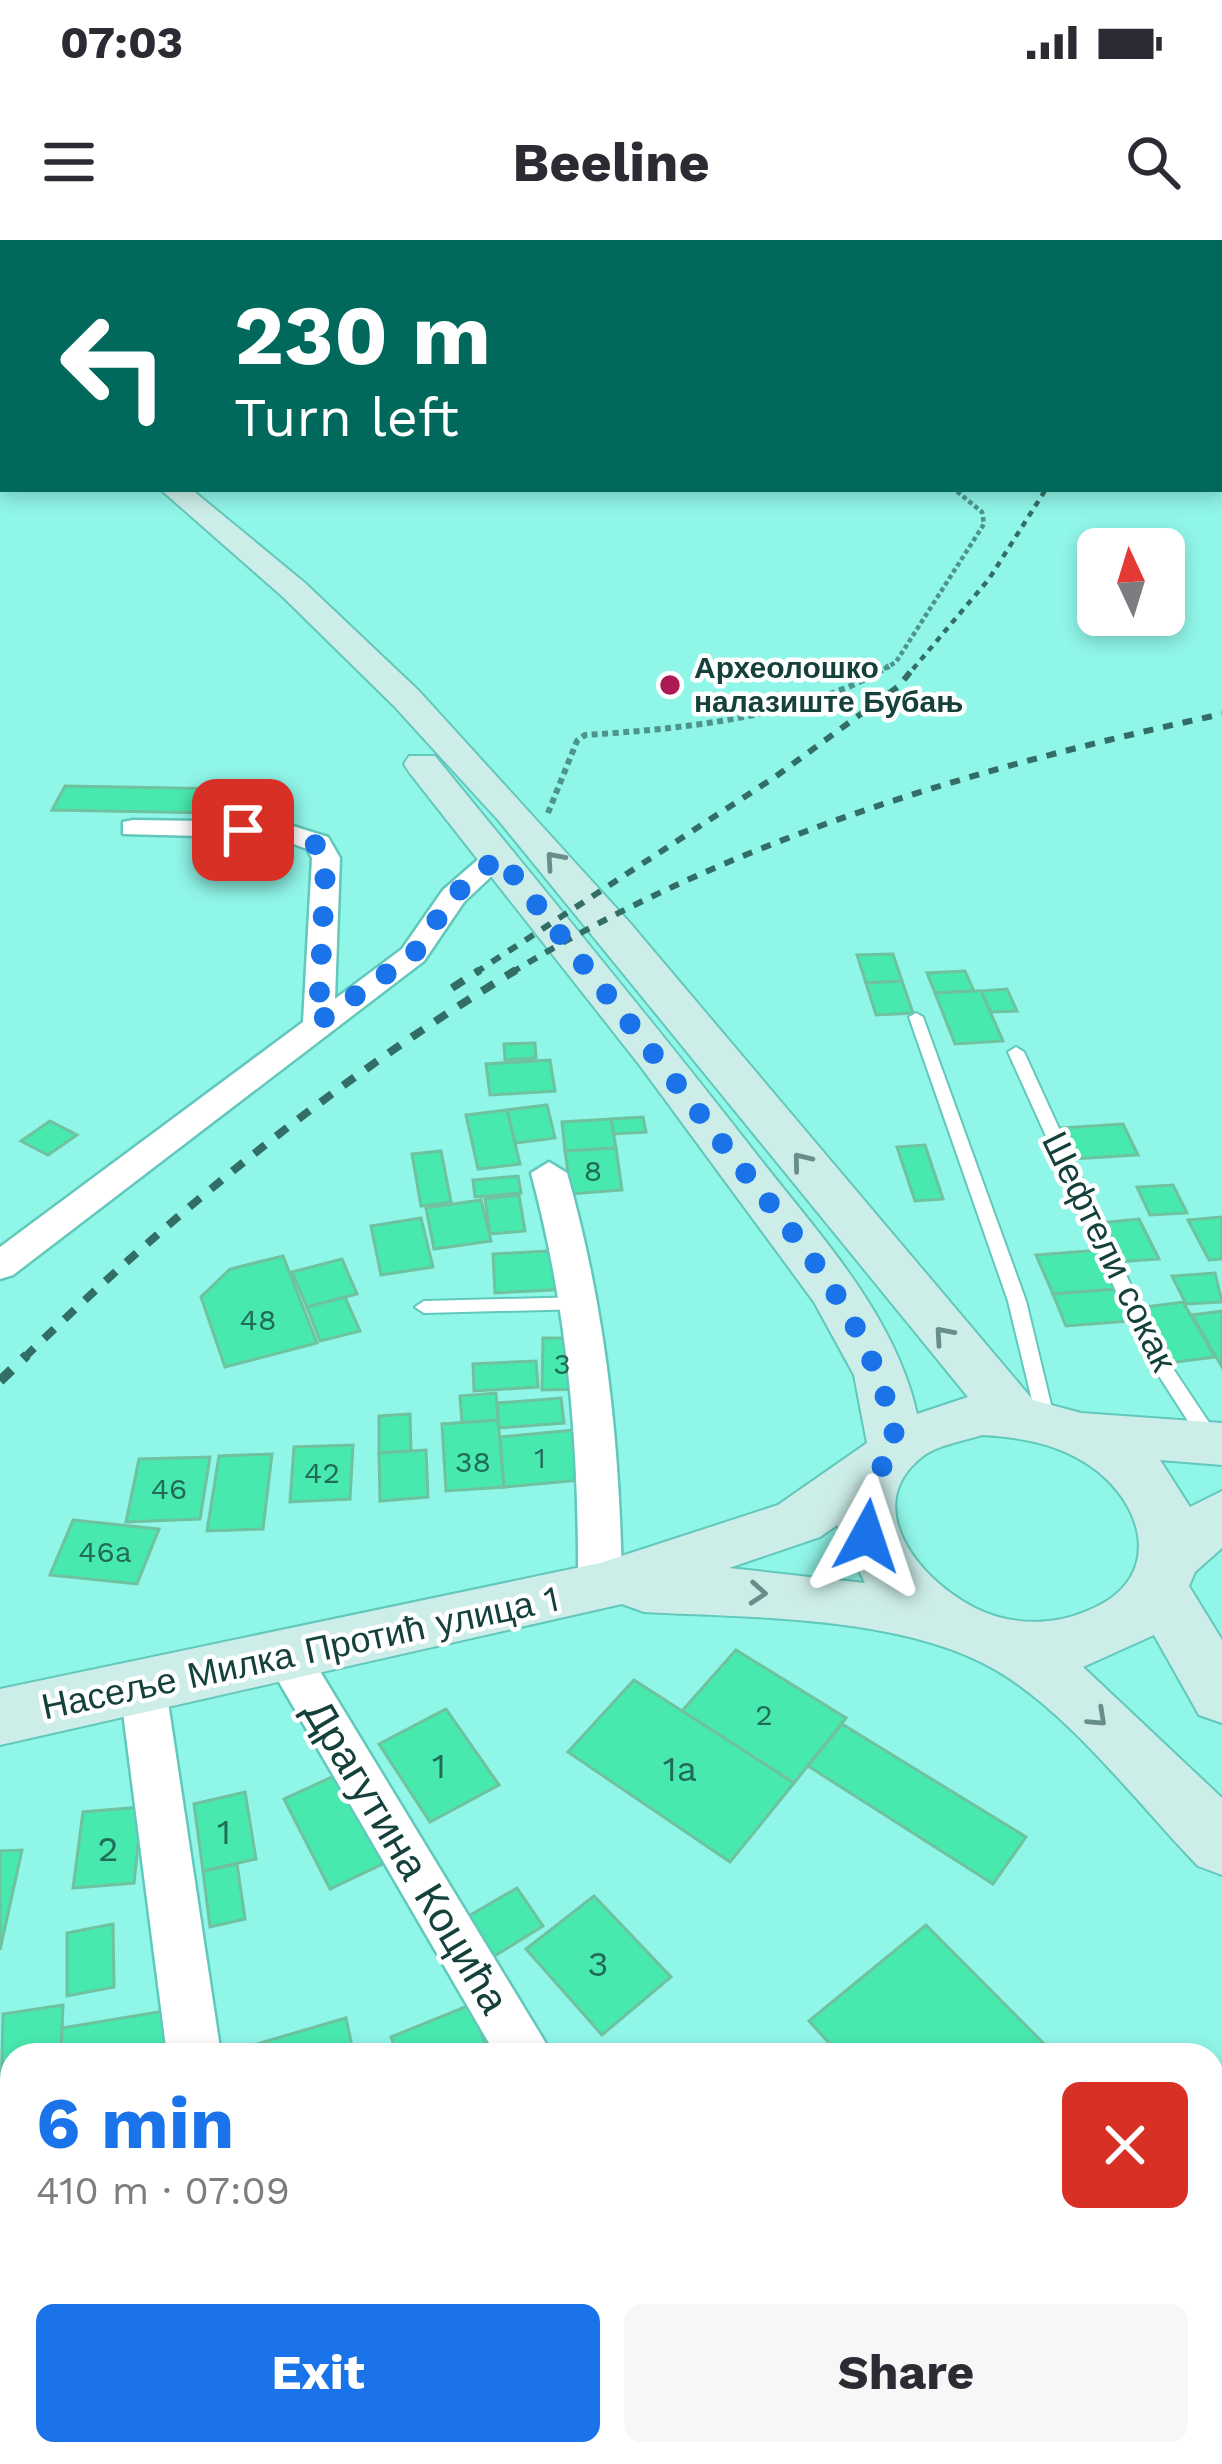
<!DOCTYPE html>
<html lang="en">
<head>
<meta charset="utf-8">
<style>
  body { margin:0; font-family:"Work Sans",sans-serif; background:#f7f7f7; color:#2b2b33; height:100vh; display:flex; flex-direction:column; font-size:45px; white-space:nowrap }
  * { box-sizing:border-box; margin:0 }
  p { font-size:39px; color:#7c7c81 }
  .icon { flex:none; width:66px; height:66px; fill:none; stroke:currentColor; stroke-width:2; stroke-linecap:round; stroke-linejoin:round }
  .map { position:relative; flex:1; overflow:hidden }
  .panel { position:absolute; left:0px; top:1803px; width:1224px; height:423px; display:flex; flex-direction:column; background:#fff; border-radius:36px 36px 0 0; box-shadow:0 6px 18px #0003 }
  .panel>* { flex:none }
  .top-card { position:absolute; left:0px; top:0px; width:1224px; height:252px; box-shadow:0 6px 18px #0003; background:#00695c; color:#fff; overflow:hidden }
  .needle { width:78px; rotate:356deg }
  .controls { position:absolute; left:1077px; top:288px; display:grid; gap:24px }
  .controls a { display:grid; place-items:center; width:108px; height:108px; border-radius:18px; background:#fff; box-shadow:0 6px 18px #0003; font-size:60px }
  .pin { position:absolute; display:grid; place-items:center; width:102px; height:102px; color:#fff; margin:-51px; border-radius:24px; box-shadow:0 6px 18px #0006 }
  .me { position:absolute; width:132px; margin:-66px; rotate:5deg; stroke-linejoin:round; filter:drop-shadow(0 0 9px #0008) }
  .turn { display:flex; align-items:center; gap:42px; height:252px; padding:0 36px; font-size:54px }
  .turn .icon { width:156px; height:156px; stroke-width:2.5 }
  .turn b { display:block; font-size:84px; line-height:102px }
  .round { display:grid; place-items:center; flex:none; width:126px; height:126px; border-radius:18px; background:#f7f7f7 }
  .summary { display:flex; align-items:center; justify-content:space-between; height:204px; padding:0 36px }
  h1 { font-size:72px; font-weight:700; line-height:90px; color:#1a73e8 }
  .action { display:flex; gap:24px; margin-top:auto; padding:24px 36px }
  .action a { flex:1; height:138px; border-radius:18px; background:#1a73e8; color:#fff; font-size:48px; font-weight:700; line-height:138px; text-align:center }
  .action a+a { background:#f7f7f7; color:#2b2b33 }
  .status { display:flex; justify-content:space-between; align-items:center; height:84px; padding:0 60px; background:#fff; direction:ltr }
  .status svg { height:33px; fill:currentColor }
  header { display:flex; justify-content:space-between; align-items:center; height:156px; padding:0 36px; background:#fff; font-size:54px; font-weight:700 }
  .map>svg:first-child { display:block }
</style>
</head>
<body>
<div class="status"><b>07:03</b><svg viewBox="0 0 49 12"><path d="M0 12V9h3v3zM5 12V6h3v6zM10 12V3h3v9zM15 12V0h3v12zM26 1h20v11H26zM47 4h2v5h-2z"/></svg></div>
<header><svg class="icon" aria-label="menu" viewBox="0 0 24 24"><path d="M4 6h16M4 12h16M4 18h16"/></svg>Beeline<svg class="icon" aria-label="search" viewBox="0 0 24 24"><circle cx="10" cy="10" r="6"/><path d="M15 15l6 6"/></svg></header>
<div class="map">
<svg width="1222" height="2224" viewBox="0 0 1222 2224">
  <rect width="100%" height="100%" fill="#90f6e8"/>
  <g fill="#48e9af" stroke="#6ec29f" stroke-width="3">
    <path d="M 65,546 L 281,550 L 273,574 L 52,570 Z"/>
    <path d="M 893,714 L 902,741 L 866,743 L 857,715 Z"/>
    <path d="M 965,731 L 974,751 L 935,753 L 927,733 Z"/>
    <path d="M 902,741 L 913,773 L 876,775 L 866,743 Z"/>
    <path d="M 1007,749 L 1017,771 L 991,772 L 981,751 Z"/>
    <path d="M 974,751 L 981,751 L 1003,801 L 955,804 L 935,753 Z"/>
    <path d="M 535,803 L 536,818 L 505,820 L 504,804 Z"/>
    <path d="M 550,820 L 555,851 L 490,855 L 486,824 Z"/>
    <path d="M 547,865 L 555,898 L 515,903 L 507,870 Z"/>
    <path d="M 507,870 L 520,924 L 478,929 L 466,875 Z"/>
    <path d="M 643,877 L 646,892 L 613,894 L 611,879 Z"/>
    <path d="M 611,879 L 616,908 L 565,911 L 562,882 Z"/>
    <path d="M 50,881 L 77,895 L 48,915 L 21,901 Z"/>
    <path d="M 1123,884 L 1138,915 L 1073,919 L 1059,888 Z"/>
    <path d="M 925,905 L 943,959 L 915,961 L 897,907 Z"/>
    <path d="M 616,908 L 622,950 L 571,954 L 565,911 Z"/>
    <path d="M 441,911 L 451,962 L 421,966 L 412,914 Z"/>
    <path d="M 518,936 L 521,953 L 475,957 L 473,940 Z"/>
    <path d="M 1173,945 L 1187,973 L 1150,975 L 1137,947 Z"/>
    <path d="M 519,955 L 525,991 L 490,994 L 485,959 Z"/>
    <path d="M 481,960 L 491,1001 L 434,1009 L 426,968 Z"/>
    <path d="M 1222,977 L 1222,1019 L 1209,1020 L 1188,980 Z"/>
    <path d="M 421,978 L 433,1027 L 381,1035 L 371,986 Z"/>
    <path d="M 1139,979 L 1159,1019 L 1117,1022 L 1099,983 Z"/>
    <path d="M 565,1010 L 569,1049 L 495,1053 L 493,1014 Z"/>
    <path d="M 1099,1010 L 1116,1049 L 1053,1054 L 1036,1015 Z"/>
    <path d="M 283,1016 L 317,1103 L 225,1127 L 201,1057 L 230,1029 Z"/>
    <path d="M 342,1019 L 357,1054 L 307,1067 L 292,1032 Z"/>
    <path d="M 1215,1033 L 1222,1062 L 1186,1064 L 1172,1036 Z"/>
    <path d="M 1116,1049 L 1130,1081 L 1066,1086 L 1053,1054 Z"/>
    <path d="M 345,1057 L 360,1091 L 320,1101 L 307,1067 Z"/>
    <path d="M 1183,1062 L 1215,1117 L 1169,1123 L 1138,1068 Z"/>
    <path d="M 1222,1071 L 1222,1127 L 1192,1075 Z"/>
    <path d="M 543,1098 L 582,1098 L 582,1149 L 542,1150 Z"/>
    <path d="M 536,1121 L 538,1147 L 474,1151 L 473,1124 Z"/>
    <path d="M 496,1153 L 498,1180 L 462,1183 L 460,1156 Z"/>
    <path d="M 561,1158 L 564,1183 L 499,1188 L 497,1163 Z"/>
    <path d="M 410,1174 L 411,1211 L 379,1213 L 379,1176 Z"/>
    <path d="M 498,1180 L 504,1247 L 446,1251 L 442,1184 Z"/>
    <path d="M 575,1190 L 581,1240 L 504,1247 L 500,1197 Z"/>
    <path d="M 353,1205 L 350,1259 L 290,1262 L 294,1207 Z"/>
    <path d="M 426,1210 L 428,1257 L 380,1261 L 379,1213 Z"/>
    <path d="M 272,1214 L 263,1289 L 207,1291 L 219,1216 Z"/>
    <path d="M 210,1217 L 200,1279 L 126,1282 L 139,1219 Z"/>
    <path d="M 73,1280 L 159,1289 L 137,1344 L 50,1335 Z"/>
    <path d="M 736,1410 L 846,1478 L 794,1543 L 682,1471 Z"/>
    <path d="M 634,1440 L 794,1543 L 730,1622 L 568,1512 Z"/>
    <path d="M 446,1469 L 499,1545 L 430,1582 L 379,1504 Z"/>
    <path d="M 842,1484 L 1026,1597 L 993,1644 L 808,1526 Z"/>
    <path d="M 345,1531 L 393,1619 L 330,1649 L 284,1559 Z"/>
    <path d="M 245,1552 L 256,1619 L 203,1631 L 194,1564 Z"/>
    <path d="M 142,1567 L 134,1643 L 73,1648 L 83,1572 Z"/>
    <path d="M 22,1610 L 0,1710 L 0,1611 Z"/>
    <path d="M 237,1624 L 245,1679 L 210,1687 L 203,1631 Z"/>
    <path d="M 517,1648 L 543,1686 L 488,1720 L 462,1680 Z"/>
    <path d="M 594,1656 L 671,1737 L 602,1795 L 526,1709 Z"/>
    <path d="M 113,1684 L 114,1747 L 67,1756 L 67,1693 Z"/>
    <path d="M 926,1685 L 1055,1815 L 840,1815 L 809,1781 Z"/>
    <path d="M 63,1765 L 61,1815 L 12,1815 L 12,1907 L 0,1909 L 3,1774 Z"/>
    <path d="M 470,1765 L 486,1805 L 461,1815 L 398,1815 L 391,1797 Z"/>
    <path d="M 170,1770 L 171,1815 L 61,1815 L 62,1788 Z"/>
    <path d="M 346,1778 L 354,1815 L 236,1815 L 236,1810 Z"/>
    <path d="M 1212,1980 L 1222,1990 L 1222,2224 L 1211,2224 L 1202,2214 L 1212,2214 Z"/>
    <path d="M 389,2214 L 410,2214 L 413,2224 L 363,2224 Z"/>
    <path d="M 625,2214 L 630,2224 L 497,2224 L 493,2215 Z"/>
    <path d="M 914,2214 L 972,2214 L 958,2224 L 920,2224 Z"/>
    <path d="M 1027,2214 L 1089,2214 L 1097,2224 L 1034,2224 Z"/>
    <path d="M 1108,2214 L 1202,2214 L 1211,2224 L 1117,2224 Z"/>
  </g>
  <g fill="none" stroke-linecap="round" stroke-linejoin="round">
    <g stroke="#61c8bb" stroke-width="4">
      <g id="service">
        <path d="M 1209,0 L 1213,3 L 1205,3 L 1207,1 Z"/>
        <rect x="1221" y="100" width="1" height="5"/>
        <path d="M 916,773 L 923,777 L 1026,1061 L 1055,1181 L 1053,1186 L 1039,1186 L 1037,1181 L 1008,1061 L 909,777 Z"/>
        <path d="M 1016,807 L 1024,812 L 1160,1109 L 1216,1193 L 1218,1198 L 1216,1203 L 1202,1203 L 1143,1111 L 1008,812 Z"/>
        <path d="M 583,1057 L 592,1063 L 583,1069 L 424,1073 L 415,1067 L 424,1061 Z"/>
      </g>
    </g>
    <g stroke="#61c8bb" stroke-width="5">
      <g id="minor">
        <path d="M 133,580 L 280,582 L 328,597 L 340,618 L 335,759 L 402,709 L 443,650 L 489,610 L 509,610 L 513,616 L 464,662 L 424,721 L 13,1035 L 0,1039 L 0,1007 L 303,782 L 312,618 L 307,609 L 277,598 L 123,594 L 123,582 Z"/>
        <path d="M 549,922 L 567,933 C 606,1070 620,1205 622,1347 L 616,1359 L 600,1365 L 584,1359 L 578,1347 C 579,1205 568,1070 531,933 Z"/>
        <path d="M 288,1399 L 304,1405 L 553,1815 L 496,1815 L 265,1418 L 272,1405 Z"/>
        <path d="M 143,1430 L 159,1435 L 166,1449 L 221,1815 L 167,1815 L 120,1449 L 127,1435 Z"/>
        <path d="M 219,2214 L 281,2214 L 283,2224 L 221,2224 Z"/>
        <path d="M 734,2214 L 798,2214 L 802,2224 L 738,2224 Z"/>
      </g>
    </g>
    <g stroke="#61c8bb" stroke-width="4">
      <g id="secondary">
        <path d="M 0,141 L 3,142 L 3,159 L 0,158 Z"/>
        <path d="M 160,249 L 191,249 L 305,343 L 419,451 L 630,683 L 1033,1160 L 1081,1173 L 1222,1183 L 1222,1225 L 1160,1220 L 1190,1267 L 1222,1251 L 1222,1308 L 1195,1332 L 1189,1346 L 1222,1400 L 1222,1483 L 1199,1475 L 1154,1395 L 1083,1427 L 1222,1558 L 1222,1635 L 1198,1626 C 1138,1564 1068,1471 994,1429 C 899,1375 751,1378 644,1372 L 622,1364 L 0,1505 L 0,1449 L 600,1323 L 778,1265 L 867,1203 L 854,1135 L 814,1062 L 641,827 L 409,532 L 404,524 L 409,516 L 435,516 C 541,646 647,774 750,906 C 813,988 894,1071 917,1174 L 968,1157 L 499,581 L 394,466 L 283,357 ZM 982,1195 C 1016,1197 1049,1202 1079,1219 C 1143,1254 1170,1339 1087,1371 C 1059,1383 1028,1385 998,1377 C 937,1360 851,1273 922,1217 C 937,1205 964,1201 982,1195 ZM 837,1285 L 865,1343 L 729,1328 L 820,1297 Z"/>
      </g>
    </g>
    <g stroke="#4d958b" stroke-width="3" stroke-dasharray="4.5 3" stroke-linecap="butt">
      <path d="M 686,3 L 700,0"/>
      <path d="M 978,3 L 990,0"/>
    </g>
    <path stroke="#4d958b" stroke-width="4.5" stroke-dasharray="4.5 3" stroke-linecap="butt" d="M 884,429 L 896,422 L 984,284 L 982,272 L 954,249"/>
    <path stroke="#4d958b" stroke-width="6" stroke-dasharray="6 4.5" stroke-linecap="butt" d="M 548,573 L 577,501 L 585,495 C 680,489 807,477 889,426"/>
    <use href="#service" fill="#fff" fill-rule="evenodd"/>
    <use href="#minor" fill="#fff" fill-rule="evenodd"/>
    <use href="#secondary" fill="#cdede9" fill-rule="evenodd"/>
    <path stroke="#336e66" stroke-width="4.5" stroke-dasharray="6 6" stroke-linecap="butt" d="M 913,429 L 989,339 L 1046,249"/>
    <g stroke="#336e66" stroke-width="6" stroke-dasharray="10 10" stroke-linecap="butt">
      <path d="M 475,733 L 775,537 L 899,446 L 915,426"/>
      <path d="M 511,733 C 730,599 973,528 1222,474"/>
    </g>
    <g stroke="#336e66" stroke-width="8" stroke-dasharray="14 14" stroke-linecap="butt">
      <path d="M 452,748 L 480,730"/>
      <path d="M 24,1118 C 176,970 335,840 516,730"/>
    </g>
    <path stroke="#336e66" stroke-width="10" stroke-dasharray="16 16" stroke-linecap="butt" d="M 0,1141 L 27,1115"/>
  </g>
  <defs><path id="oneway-chevron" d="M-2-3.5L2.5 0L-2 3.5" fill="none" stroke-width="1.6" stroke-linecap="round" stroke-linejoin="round" transform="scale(3)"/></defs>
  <g stroke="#678e89">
    <use href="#oneway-chevron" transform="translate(554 620) rotate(-131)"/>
    <use href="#oneway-chevron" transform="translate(801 921) rotate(-129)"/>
    <use href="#oneway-chevron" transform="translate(943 1095) rotate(-131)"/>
    <use href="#oneway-chevron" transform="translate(758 1353) rotate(4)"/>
    <use href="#oneway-chevron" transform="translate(1098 1478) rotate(43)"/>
  </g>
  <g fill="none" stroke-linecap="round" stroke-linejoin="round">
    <path stroke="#1a73e8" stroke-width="21" stroke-dasharray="0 37.8" d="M 243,590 C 275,590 308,587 326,618 L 318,782 L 413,715 L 453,656 L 499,616 C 572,711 647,804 719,899 C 791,993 879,1085 896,1205 L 866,1251 L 867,1296"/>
  </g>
  <circle fill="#ab1a53" stroke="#fff" stroke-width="4.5" cx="670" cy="445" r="12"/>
  <g text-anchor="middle" stroke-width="9" stroke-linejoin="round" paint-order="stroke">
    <g font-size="30" font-weight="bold" fill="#14413b" stroke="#fff" text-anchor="start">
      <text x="694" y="438">Археолошко<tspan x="694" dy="34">налазиште Бубањ</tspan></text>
    </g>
    <g font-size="30" fill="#216b58">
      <text x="593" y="941">8</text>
      <text x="258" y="1090">48</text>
      <text x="562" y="1134">3</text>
      <text x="540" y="1228">1</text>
      <text x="473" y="1232">38</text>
      <text x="322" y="1243">42</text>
      <text x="169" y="1259">46</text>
      <text x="105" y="1322">46a</text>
      <text x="764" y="1485">2</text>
    </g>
    <g font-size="36" fill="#14413b" stroke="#fff">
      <text transform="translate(1110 1011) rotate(64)" y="13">Шефтели сокак</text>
      <text transform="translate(300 1412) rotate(-12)" y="13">Насеље Милка Протић улица 1</text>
    </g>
    <g font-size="36" fill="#216b58">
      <text x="439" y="1538">1</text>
      <text x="680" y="1541">1a</text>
      <text x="224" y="1604">1</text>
      <text x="108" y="1621">2</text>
      <text x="598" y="1736">3</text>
    </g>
    <g font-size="42" fill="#14413b" stroke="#fff">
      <text transform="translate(407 1616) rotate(59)" y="15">Драгутина Коцића</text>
    </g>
  </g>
</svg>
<div class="controls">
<a><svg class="needle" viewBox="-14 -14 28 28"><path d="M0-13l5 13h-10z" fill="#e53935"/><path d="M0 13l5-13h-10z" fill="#7c7c81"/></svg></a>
</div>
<div class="pin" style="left:243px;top:590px;background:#d93025"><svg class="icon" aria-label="arrive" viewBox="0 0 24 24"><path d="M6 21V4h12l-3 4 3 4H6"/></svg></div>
<svg class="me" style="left:867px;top:1296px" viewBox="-20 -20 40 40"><path d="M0-17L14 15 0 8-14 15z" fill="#1a73e8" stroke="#fff" stroke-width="4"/></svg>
<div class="top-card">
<div class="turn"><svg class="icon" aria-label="left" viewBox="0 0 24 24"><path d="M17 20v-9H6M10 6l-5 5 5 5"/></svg><div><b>230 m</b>Turn left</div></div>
</div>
<section class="panel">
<div class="summary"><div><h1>6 min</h1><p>410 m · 07:09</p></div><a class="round" style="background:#d93025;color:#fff"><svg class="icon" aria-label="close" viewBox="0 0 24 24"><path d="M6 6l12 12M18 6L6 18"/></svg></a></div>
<div class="action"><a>Exit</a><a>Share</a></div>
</section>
</div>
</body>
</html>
